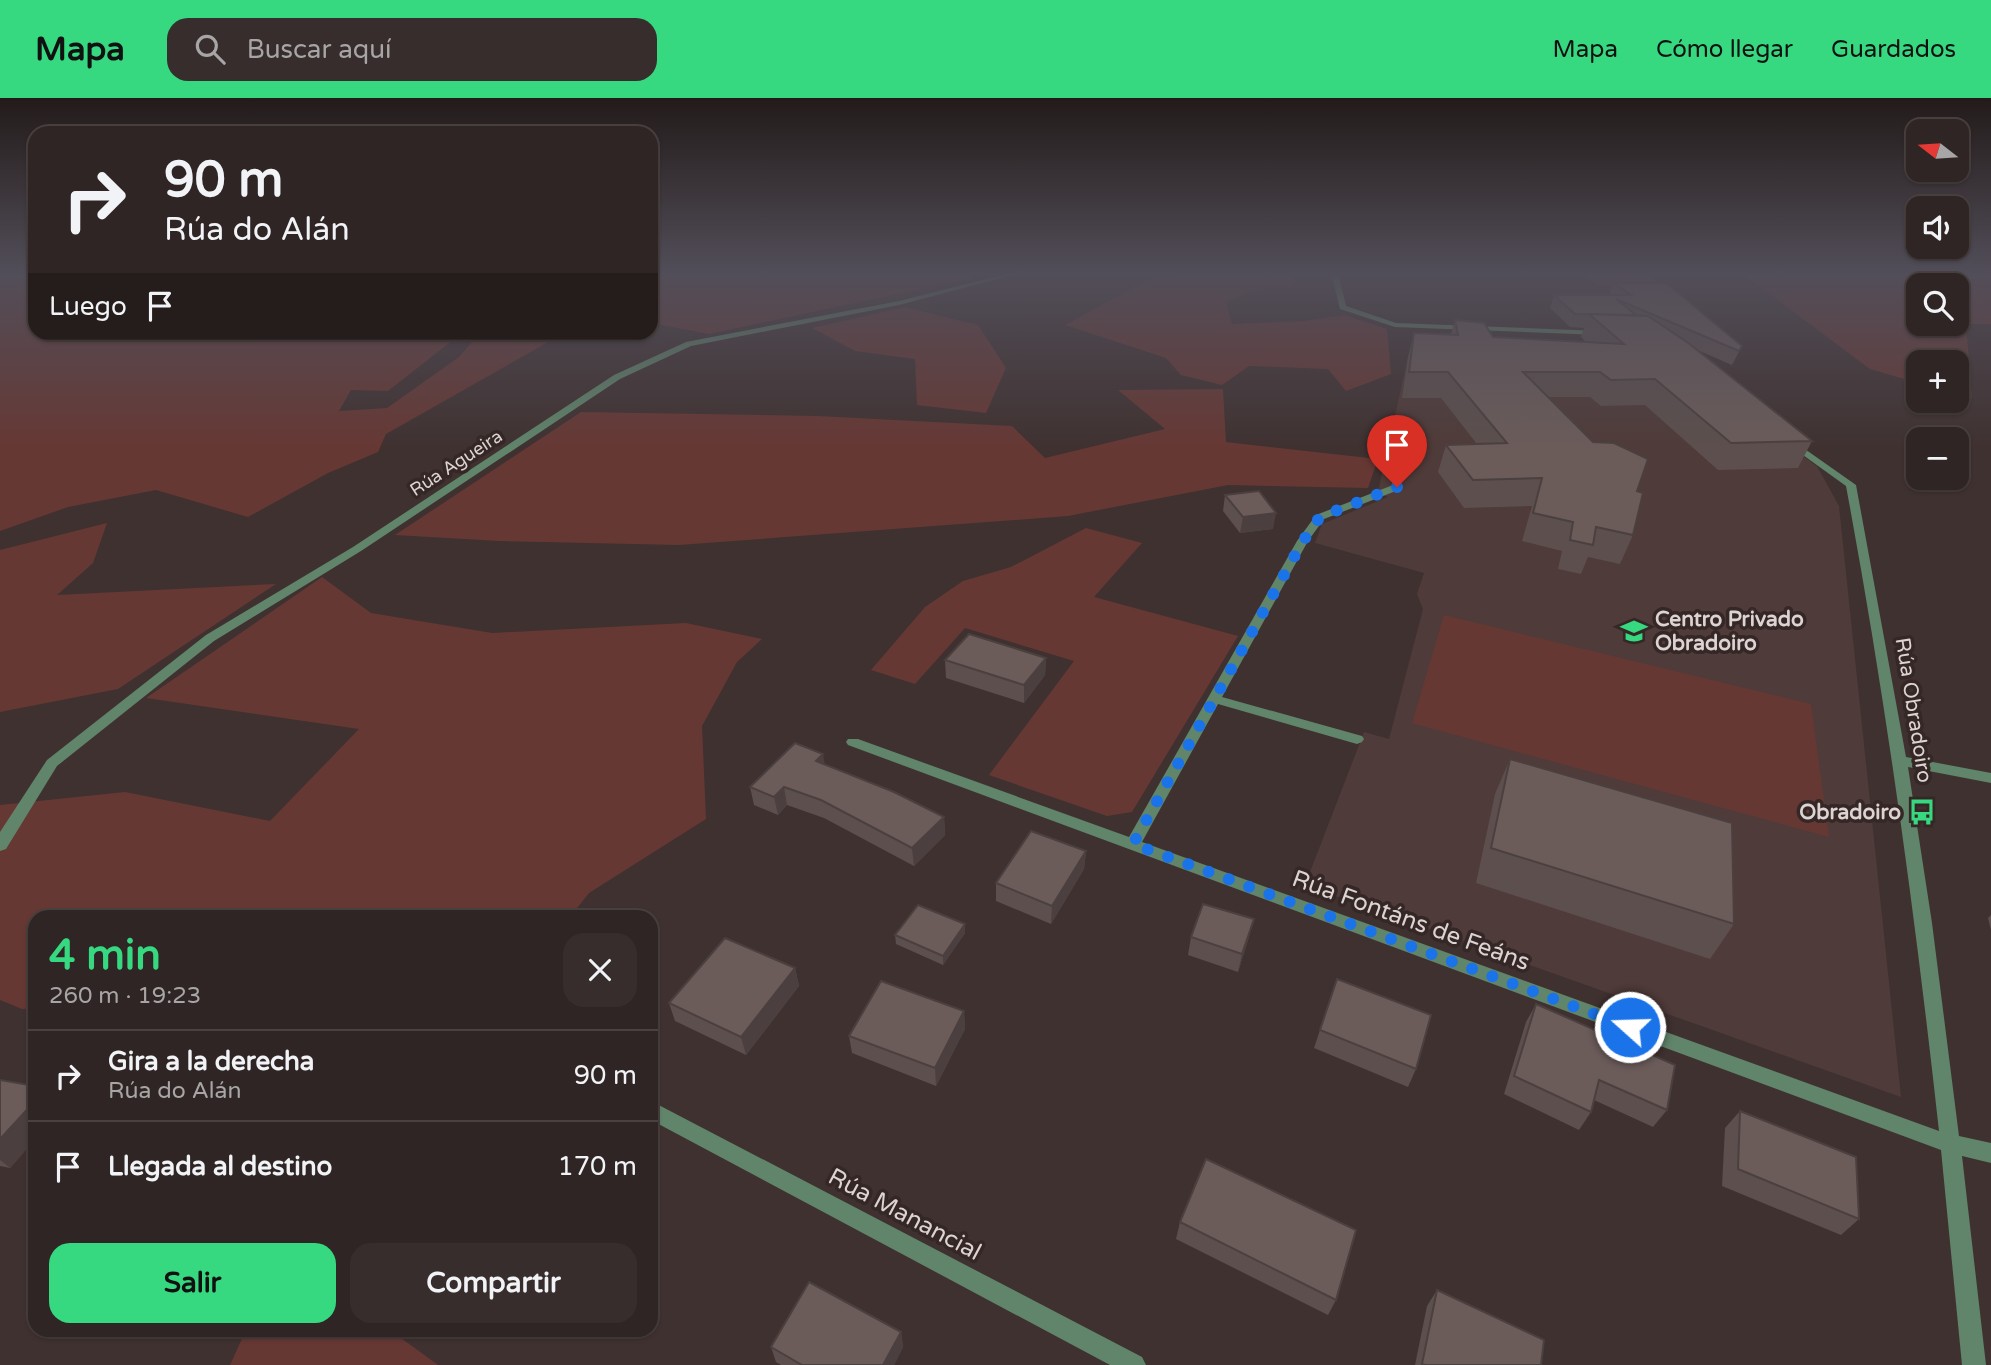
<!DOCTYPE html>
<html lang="es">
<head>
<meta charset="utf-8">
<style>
  body { margin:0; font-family:"Varela Round",sans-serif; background:#372d2c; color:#f1f3f6; height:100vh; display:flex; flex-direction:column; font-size:26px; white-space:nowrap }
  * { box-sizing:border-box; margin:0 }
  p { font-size:23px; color:#a7a5a6 }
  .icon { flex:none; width:38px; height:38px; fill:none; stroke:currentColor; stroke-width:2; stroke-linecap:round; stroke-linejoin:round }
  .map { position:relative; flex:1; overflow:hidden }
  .side { position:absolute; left:28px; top:812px; width:630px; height:427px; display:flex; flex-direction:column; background:#2f2524; border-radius:21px; box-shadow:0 2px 5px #0004,0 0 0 2px #4a4241 }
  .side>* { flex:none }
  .guide { position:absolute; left:28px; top:28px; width:630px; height:214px; border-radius:21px; box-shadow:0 2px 5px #0004,0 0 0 2px #4a4241; background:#2f2524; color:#f1f3f6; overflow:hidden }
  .needle { width:46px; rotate:287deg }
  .tools { position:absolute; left:1906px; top:21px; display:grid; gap:14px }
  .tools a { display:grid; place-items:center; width:63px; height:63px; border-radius:14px; background:#2f2524; box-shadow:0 2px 5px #0004,0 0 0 2px #4a4241; font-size:35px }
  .pin { position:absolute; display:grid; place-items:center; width:60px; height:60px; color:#fff; margin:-72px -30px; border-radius:50% 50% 50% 0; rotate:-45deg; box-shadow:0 0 7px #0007 }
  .pin .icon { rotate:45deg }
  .me { position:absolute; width:77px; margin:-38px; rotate:290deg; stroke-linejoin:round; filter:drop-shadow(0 0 5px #0008) }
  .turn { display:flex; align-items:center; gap:24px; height:147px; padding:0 21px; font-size:32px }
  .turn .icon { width:91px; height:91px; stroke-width:2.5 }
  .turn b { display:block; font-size:49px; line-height:60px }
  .then { display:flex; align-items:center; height:66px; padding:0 21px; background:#0003; gap:14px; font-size:26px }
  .round { display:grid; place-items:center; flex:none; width:74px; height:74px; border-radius:21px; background:#372d2c }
  .headline { display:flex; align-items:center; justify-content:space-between; height:119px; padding:0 21px }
  h1 { font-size:42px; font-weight:700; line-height:52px; color:#36d880 }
  .cta { display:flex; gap:14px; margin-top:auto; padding:14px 21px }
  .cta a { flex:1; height:80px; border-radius:21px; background:#36d880; color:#111; font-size:28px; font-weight:700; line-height:80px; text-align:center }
  .cta a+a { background:#372d2c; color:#f1f3f6 }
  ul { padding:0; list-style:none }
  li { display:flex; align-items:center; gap:21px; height:91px; padding:0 21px; border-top:2px solid #4a4241 }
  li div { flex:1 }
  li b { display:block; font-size:26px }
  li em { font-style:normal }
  header { display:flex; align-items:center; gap:42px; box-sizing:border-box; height:98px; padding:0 35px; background:#36d880; color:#111 }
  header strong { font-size:33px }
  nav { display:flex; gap:38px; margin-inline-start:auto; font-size:24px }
  .search { width:490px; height:63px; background:#372d2c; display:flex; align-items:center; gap:18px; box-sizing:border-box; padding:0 24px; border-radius:21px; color:#a7a5a6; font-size:26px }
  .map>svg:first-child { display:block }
</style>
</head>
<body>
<header>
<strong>Mapa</strong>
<div class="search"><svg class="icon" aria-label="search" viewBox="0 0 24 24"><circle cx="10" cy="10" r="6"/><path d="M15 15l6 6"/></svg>Buscar aquí</div>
<nav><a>Mapa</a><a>Cómo llegar</a><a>Guardados</a></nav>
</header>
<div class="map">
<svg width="1991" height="1267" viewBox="0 0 1991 1267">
  <rect width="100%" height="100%" fill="#3f3130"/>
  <path fill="#4f3b39" d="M 1408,259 L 1684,275 L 1817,368 L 1839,408 L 1901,999 L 1305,787 L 1364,634 L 1389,641 L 1423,511 L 1417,496 L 1424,475 L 1315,445 L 1322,426 L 1388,399 L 1378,394 Z"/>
  <g fill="#663834" fill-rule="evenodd">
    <path d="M 0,174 L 35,174 L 35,234 L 462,235 L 388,293 L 351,292 L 339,313 L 387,310 L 459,259 L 480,235 L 564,235 L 386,336 L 378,354 L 328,375 L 248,419 L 156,392 L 68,409 L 0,433 Z"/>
    <path d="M 651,174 L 957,174 L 973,180 L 709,236 L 651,225 Z"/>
    <path d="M 1182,174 L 1289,175 L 1297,190 L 1265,188 L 1226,204 L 1232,226 L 1303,223 L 1345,217 L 1387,231 L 1391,276 L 1346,293 L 1328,271 L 1249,268 L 1222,287 L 1181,277 L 1166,260 L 1065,227 L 1138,187 Z"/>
    <path d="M 1582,174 L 1648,174 L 1659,187 L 1599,188 Z"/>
    <path d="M 1740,174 L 1991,174 L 1991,226 L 1966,226 L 1972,300 L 1957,296 L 1956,264 L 1918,264 L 1918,285 L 1870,271 ZM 1918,187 L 1956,187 L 1956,226 L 1918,226 Z"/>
    <path d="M 905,209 L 978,227 L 1006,270 L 986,315 L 917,307 L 915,261 L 855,253 L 812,230 Z"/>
    <path d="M 1223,291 L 1226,344 L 1378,361 L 1368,390 L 1228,387 L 1068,418 L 679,447 L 499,443 L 395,437 L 581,314 L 818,318 L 1012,328 L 1045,360 L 1165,331 L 1118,292 Z"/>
    <path d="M 107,425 L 93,465 L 57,497 L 276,486 L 118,591 L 0,614 L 0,452 Z"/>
    <path d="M 1086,430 L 1142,445 L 1094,499 L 1238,538 L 1132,714 L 1107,718 L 989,677 L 1074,563 L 965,530 L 915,586 L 871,572 L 925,509 L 963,483 L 1011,469 Z"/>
    <path d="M 322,479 L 371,515 L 492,535 L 686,525 L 762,541 L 737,564 L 702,628 L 706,721 L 589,795 L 570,819 L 35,819 L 35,910 L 22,911 L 0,902 L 0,707 L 125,694 L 270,723 L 359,631 L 146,600 Z"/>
    <path d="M 1444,517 L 1811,606 L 1829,739 L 1412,625 Z"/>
    <path d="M 246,1232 L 390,1232 L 438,1267 L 230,1267 Z"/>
  </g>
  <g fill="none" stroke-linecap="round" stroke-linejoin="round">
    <g fill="#60856b" fill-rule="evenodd">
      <path d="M 1014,174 L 1025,174 L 899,207 L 691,248 L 620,281 L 361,453 L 214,543 L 57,668 L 6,751 L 0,753 L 0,734 L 47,662 L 206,537 L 353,449 L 614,277 L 686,244 L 899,203 Z"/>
      <path d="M 1331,174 L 1338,174 L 1346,208 L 1396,225 L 1600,233 L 1604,235 L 1600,237 L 1395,229 L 1340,211 Z"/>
      <path d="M 1792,342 L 1856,387 L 1906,659 L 1991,675 L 1991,685 L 1908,669 L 1932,825 L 1959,1038 L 1991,1045 L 1991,1065 L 1962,1058 L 1986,1267 L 1962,1267 L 1941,1052 L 848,647 L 846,644 L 848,641 L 858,641 L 1129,739 L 1297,443 L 1316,417 L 1393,387 L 1401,387 L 1401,391 L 1324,421 L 1308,443 L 1222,599 L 1362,638 L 1364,641 L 1362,644 L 1357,646 L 1218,606 L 1142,744 L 1939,1033 C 1915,816 1886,602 1846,388 L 1789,347 L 1787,345 Z"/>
      <path d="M 651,1003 L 1142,1259 L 1146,1267 L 1110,1267 L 651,1022 Z"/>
    </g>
  </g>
  <g fill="#5c4f4d">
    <path d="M 1613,185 L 1742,248 L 1732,267 L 1695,251 L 1812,343 L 1798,370 L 1718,372 L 1645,307 L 1601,308 L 1590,299 L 1548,299 L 1637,393 L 1633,437 L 1620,466 L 1588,459 L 1581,476 L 1558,471 L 1562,453 L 1522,443 L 1532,408 L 1464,410 L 1438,374 L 1446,347 L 1477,346 L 1441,300 L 1402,300 L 1408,259 L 1414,235 L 1451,236 L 1455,222 L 1493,239 L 1586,244 L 1581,239 L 1584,230 L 1570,229 L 1550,210 L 1554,197 L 1609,197 Z"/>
    <path d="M 1225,397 L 1273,431 L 1240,435 L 1223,413 Z"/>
    <path d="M 1046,560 L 1045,577 L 1024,605 L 946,580 L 945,562 Z"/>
    <path d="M 1510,661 L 1734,826 L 1710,861 L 1476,785 L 1495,696 Z"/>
    <path d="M 825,666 L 944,719 L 945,737 L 914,768 L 824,720 L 787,707 L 778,717 L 754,707 L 750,689 Z"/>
    <path d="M 1086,753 L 1084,771 L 1051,826 L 996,803 L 996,785 Z"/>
    <path d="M 1991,817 L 1991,832 L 1988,820 Z"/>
    <path d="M 965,835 L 943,867 L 896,846 L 895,837 Z"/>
    <path d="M 1191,839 L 1249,839 L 1238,874 L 1188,857 Z"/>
    <path d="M 795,870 L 799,888 L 746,957 L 675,923 L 669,905 Z"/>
    <path d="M 1337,881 L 1416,971 L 1408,989 L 1314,950 Z"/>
    <path d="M 1536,906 L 1667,1012 L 1653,1029 L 1594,1002 L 1591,1014 L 1579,1032 L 1504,996 L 1526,924 Z"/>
    <path d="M 964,913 L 965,931 L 936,988 L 852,955 L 849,938 Z"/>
    <path d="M 0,982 L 35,988 L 35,1041 L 10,1070 L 0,1068 Z"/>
    <path d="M 1740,1013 L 1859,1121 L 1841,1137 L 1722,1088 L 1725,1030 Z"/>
    <path d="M 1180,1124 L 1336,1202 L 1328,1217 L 1176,1141 Z"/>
    <path d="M 1437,1192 L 1541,1267 L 1415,1267 L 1427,1208 Z"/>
    <path d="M 901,1234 L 903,1249 L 894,1267 L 781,1267 L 776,1264 L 771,1249 Z"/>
  </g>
  <g fill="#4b403f">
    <path d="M 1276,415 L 1273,431 L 1240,435 L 1243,419 Z"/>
    <path d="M 1046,560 L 1045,577 L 1024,605 L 1024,587 Z"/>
    <path d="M 823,656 L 826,674 L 816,663 Z"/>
    <path d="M 784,689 L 787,707 L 778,717 L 774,699 Z"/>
    <path d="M 944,719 L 945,737 L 914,768 L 912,750 Z"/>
    <path d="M 1086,753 L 1084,771 L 1051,826 L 1052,808 Z"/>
    <path d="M 1254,821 L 1249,839 L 1238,874 L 1242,856 Z"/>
    <path d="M 965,826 L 965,835 L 943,867 L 943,858 Z"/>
    <path d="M 795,870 L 799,888 L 746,957 L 741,939 Z"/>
    <path d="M 964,913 L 965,931 L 936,988 L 935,970 Z"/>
    <path d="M 35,1003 L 35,1041 L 10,1070 L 0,1062 L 0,1041 Z"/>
    <path d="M 901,1234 L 903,1249 L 894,1267 L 883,1267 Z"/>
  </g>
  <g fill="#6b5c5a" stroke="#4b403f" stroke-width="2">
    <path d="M 1613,185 L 1666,185 L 1742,248 L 1739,253 L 1616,201 L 1636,217 L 1575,216 L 1554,197 L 1631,197 Z"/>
    <path d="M 1589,216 L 1648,218 L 1687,244 L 1812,343 L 1731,345 L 1655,281 L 1611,282 L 1600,274 L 1523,274 L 1593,344 L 1614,345 L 1648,361 L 1637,393 L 1643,395 L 1633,437 L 1596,429 L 1593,447 L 1570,442 L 1573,424 L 1533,415 L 1542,380 L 1473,382 L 1446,347 L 1507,345 L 1448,274 L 1409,274 L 1414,235 L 1458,237 L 1455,222 L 1484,225 L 1493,239 L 1624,246 Z"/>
    <path d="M 1259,393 L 1276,415 L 1243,419 L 1225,397 Z"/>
    <path d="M 969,536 L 1046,560 L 1024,587 L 945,562 Z"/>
    <path d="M 795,645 L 823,656 L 816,663 L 894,694 L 944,719 L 912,750 L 821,702 L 784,689 L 774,699 L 750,689 Z"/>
    <path d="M 1510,661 L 1732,725 L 1734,826 L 1491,750 Z"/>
    <path d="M 1031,733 L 1086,753 L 1052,808 L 996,785 Z"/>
    <path d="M 1203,806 L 1254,821 L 1242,856 L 1191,839 Z"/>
    <path d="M 918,807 L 965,826 L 943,858 L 895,837 Z"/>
    <path d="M 725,840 L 795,870 L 741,939 L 669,905 Z"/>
    <path d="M 1337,881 L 1431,917 L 1416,971 L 1320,932 Z"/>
    <path d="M 881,883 L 964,913 L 935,970 L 849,938 Z"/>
    <path d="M 1536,906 L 1675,967 L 1667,1012 L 1599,982 L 1591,1014 L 1514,978 Z"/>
    <path d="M 0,982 L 35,988 L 35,1003 L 0,1041 Z"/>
    <path d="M 1740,1013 L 1856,1059 L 1859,1121 L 1738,1071 Z"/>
    <path d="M 1206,1061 L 1356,1132 L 1336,1202 L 1180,1124 Z"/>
    <path d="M 809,1184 L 901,1234 L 883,1267 L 802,1267 L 771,1249 Z"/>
    <path d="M 1437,1192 L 1544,1242 L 1541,1267 L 1425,1267 L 1422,1266 Z"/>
  </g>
  <linearGradient id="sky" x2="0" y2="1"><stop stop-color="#231b1a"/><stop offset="0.5" stop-color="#524e59"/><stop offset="1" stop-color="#524e59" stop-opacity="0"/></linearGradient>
  <rect width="1991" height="351" fill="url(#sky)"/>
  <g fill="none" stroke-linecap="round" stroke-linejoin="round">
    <path stroke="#1a73e8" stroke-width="12" stroke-dasharray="0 21.6" d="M 1397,389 L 1320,419 L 1303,443 L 1133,746 L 1630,929"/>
  </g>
  <defs>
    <g id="university-bare" transform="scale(2.1)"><path d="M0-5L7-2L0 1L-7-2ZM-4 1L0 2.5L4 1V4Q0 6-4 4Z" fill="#36d880" stroke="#342726" stroke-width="2.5" paint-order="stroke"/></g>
    <g id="bus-bare" transform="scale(2.1)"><path d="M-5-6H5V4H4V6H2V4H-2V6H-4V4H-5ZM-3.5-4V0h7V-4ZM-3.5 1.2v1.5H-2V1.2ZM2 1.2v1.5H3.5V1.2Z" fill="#36d880" stroke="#342726" stroke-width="2.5" paint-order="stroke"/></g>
  </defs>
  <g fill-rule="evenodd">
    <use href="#university-bare" x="1634" y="533"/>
    <use href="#bus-bare" x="1922" y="714"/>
  </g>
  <g text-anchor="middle" stroke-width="7" stroke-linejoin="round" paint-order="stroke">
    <g font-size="18" fill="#dcd3d2" stroke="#342726">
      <text transform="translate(456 365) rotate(-33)" y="6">Rúa Agueira</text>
    </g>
    <g font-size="21" font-weight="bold" fill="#dcd3d2" stroke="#342726" text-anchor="start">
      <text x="1655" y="528">Centro Privado<tspan x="1655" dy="24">Obradoiro</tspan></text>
      <text x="1901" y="721" text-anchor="end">Obradoiro</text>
    </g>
    <g font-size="21" fill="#dcd3d2" stroke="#342726">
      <text transform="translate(1914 612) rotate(81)" y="7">Rúa Obradoiro</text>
    </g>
    <g font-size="24" fill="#dcd3d2" stroke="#342726">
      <text transform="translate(1411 822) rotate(20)" y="8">Rúa Fontáns de Feáns</text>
      <text transform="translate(905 1116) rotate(28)" y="8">Rúa Manancial</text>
    </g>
  </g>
</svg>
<div class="tools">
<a><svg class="needle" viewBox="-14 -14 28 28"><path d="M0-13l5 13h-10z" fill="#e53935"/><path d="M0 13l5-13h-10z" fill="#a7a5a6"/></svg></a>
<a><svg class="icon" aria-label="sound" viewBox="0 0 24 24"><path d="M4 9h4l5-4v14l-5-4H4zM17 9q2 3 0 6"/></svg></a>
<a><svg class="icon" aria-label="search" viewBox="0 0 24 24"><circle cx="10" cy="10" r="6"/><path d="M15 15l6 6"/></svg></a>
<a>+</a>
<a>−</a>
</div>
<div class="pin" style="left:1397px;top:389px;background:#d93025"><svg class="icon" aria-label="arrive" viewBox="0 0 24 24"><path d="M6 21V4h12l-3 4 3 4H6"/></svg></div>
<svg class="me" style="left:1630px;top:929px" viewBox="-20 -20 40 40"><circle r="17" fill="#1a73e8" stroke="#fff" stroke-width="3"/><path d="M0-11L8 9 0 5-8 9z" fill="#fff"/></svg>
<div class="guide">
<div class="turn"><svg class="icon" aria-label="right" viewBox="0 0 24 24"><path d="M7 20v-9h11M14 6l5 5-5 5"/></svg><div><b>90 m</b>Rúa do Alán</div></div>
<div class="then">Luego<svg class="icon" aria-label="arrive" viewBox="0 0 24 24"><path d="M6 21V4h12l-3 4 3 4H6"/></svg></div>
</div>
<section class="side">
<div class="headline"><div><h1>4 min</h1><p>260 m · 19:23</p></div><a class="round"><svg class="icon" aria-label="close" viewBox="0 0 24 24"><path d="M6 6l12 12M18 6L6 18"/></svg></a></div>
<ul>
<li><svg class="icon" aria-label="right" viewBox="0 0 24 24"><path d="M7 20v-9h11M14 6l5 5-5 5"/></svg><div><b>Gira a la derecha</b><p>Rúa do Alán</p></div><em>90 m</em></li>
<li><svg class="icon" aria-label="arrive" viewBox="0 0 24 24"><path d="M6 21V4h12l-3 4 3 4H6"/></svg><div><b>Llegada al destino</b></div><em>170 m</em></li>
</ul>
<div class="cta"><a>Salir</a><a>Compartir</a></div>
</section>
</div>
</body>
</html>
